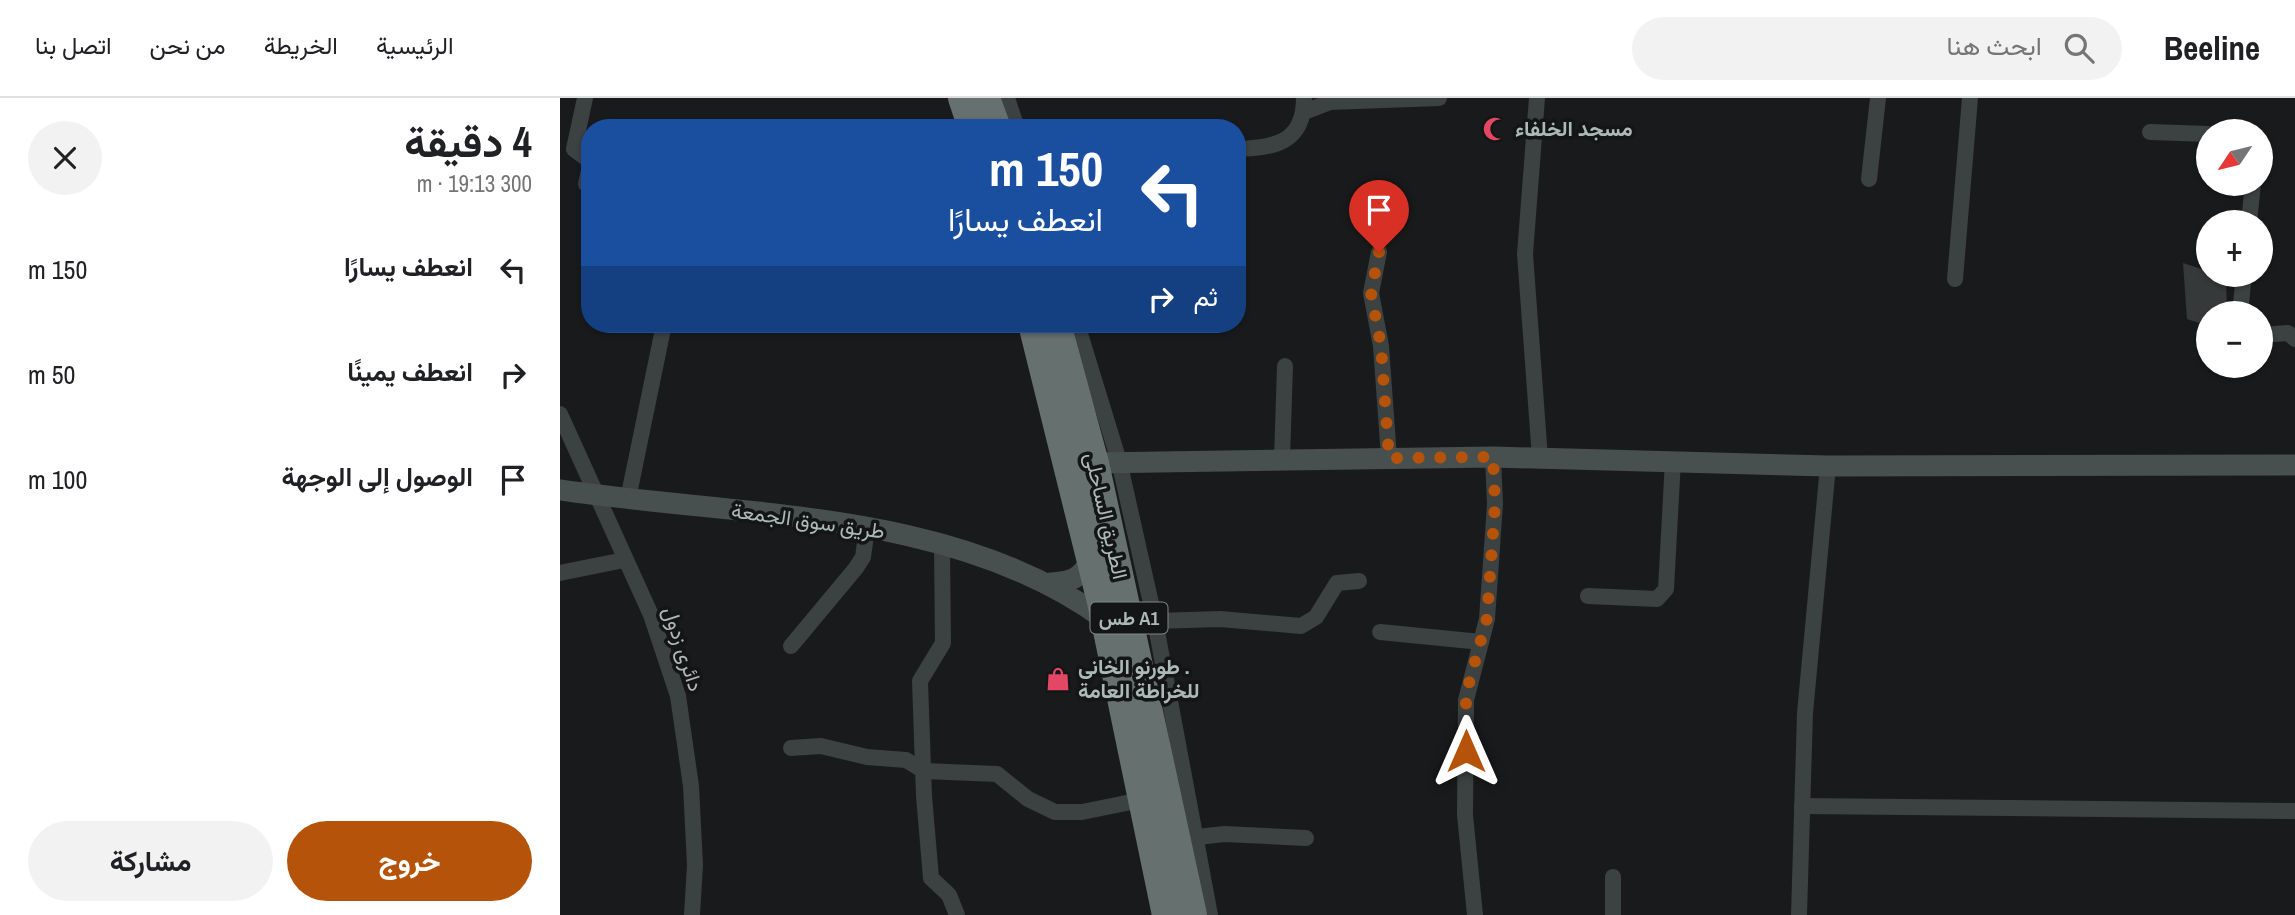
<!DOCTYPE html>
<html lang="ar">
<head>
<meta charset="utf-8">
<style>
  body { margin:0; font-family:"Archivo Narrow",Vazirmatn,sans-serif; background:#f2f2f2; color:#202124; direction:rtl; height:100vh; display:flex; flex-direction:column; font-size:26px; white-space:nowrap }
  * { box-sizing:border-box; margin:0 }
  p { font-size:23px; color:#757577 }
  .icon { flex:none; width:38px; height:38px; fill:none; stroke:currentColor; stroke-width:2; stroke-linecap:round; stroke-linejoin:round }
  .map { position:relative; flex:1; overflow:hidden; direction:ltr }
  .details { display:flex; flex-direction:column; background:#fff; width:560px }
  .details>* { flex:none }
  .top-card { position:absolute; left:21px; top:21px; width:665px; height:214px; border-radius:28px; box-shadow:0 2px 5px #0004; direction:rtl; background:#1a4fa0; color:#fff; overflow:hidden }
  .needle { width:46px; rotate:235deg }
  .buttons { position:absolute; left:1636px; top:21px; display:grid; gap:14px }
  .buttons a { display:grid; place-items:center; width:77px; height:77px; border-radius:50%; background:#fff; box-shadow:0 2px 5px #0004; font-size:35px }
  .pin { position:absolute; display:grid; place-items:center; width:60px; height:60px; color:#fff; margin:-72px -30px; border-radius:50% 50% 50% 0; rotate:-45deg; box-shadow:0 0 7px #0007 }
  .pin .icon { rotate:45deg }
  .me { position:absolute; width:77px; margin:-38px; rotate:0deg; stroke-linejoin:round; filter:drop-shadow(0 0 5px #0008) }
  .turn { display:flex; align-items:center; gap:24px; height:147px; padding:0 28px; font-size:32px }
  .turn .icon { width:91px; height:91px; stroke-width:2.5 }
  .turn b { display:block; font-size:49px; line-height:60px }
  .then { display:flex; align-items:center; height:66px; padding:0 28px; background:#0003; gap:14px; font-size:26px }
  .round { display:grid; place-items:center; flex:none; width:74px; height:74px; border-radius:37px; background:#f2f2f2 }
  .head { display:flex; align-items:center; justify-content:space-between; height:119px; padding:0 28px }
  h1 { font-size:42px; font-weight:700; line-height:52px }
  .action { display:flex; gap:14px; margin-top:auto; padding:14px 28px }
  .action a { flex:1; height:80px; border-radius:42px; background:#b45309; color:#fff; font-size:28px; font-weight:700; line-height:80px; text-align:center }
  .action a+a { background:#f2f2f2; color:#202124 }
  ul { padding:0; list-style:none }
  li { display:flex; align-items:center; gap:21px; height:105px; padding:0 28px }
  li div { flex:1 }
  li b { display:block; font-size:26px }
  li em { font-style:normal }
  header { display:flex; align-items:center; gap:42px; box-sizing:border-box; height:98px; padding:0 35px; background:#fff; border-bottom:2px solid #e0e0e0 }
  header strong { font-size:33px }
  nav { display:flex; gap:38px; margin-inline-start:auto; font-size:24px }
  .search { width:490px; height:63px; background:#f2f2f2; display:flex; align-items:center; gap:18px; box-sizing:border-box; padding:0 24px; border-radius:38px; color:#757577; font-size:26px }
  main { display:flex; flex:1; min-height:0 }
  .map>svg:first-child { display:block }
</style>
</head>
<body>
<header>
<strong>Beeline</strong>
<div class="search"><svg class="icon" aria-label="search" viewBox="0 0 24 24"><circle cx="10" cy="10" r="6"/><path d="M15 15l6 6"/></svg>ابحث هنا</div>
<nav><a>الرئيسية</a><a>الخريطة</a><a>من نحن</a><a>اتصل بنا</a></nav>
</header>
<main>
<div class="map">
<svg width="1735" height="817" viewBox="0 0 1735 817">
  <rect width="100%" height="100%" fill="#191a1b"/>
  <path fill="#363939" d="M 1623,165 L 1648,173 L 1648,177 L 1666,180 L 1667,215 L 1648,215 L 1648,228 L 1627,221 Z"/>
  <g fill="none" stroke-linecap="round" stroke-linejoin="round">
    <g stroke="#3c4141" stroke-width="16">
      <path d="M 25,0 L 14,51 L 30,63"/>
      <path d="M 447,0 L 457,30"/>
      <path d="M 977,0 L 965,156 L 980,360"/>
      <path d="M 744,14 L 770,4 L 879,0"/>
      <path d="M 1590,34 L 1648,36"/>
      <path d="M 677,51 C 714,50 744,45 744,0"/>
      <path d="M 1309,81 L 1318,0"/>
      <path d="M 26,86 L 30,68"/>
      <path d="M 1689,124 L 1693,86"/>
      <path d="M 819,154 L 811,195 L 821,248 L 829,360"/>
      <path d="M 1395,181 L 1410,0"/>
      <path d="M 1680,215 L 1684,177"/>
      <path d="M 517,226 L 559,363 L 595,523 L 650,817"/>
      <path d="M 1701,237 L 1728,235 L 1735,241"/>
      <path d="M 0,316 L 91,517 L 118,598 L 131,688 L 135,767 L 132,817"/>
      <path d="M 722,361 L 725,268"/>
      <path d="M 68,401 L 104,226"/>
      <path d="M 382,448 L 383,545 L 360,583 L 364,698 L 371,780 L 389,797 L 397,817"/>
      <path d="M 0,475 L 64,462"/>
      <path d="M 1028,498 L 1097,501 L 1106,491 L 1113,362"/>
      <path d="M 595,523 L 660,521 L 741,528 L 756,519 L 777,485 L 799,483"/>
      <path d="M 820,534 L 921,544"/>
      <path d="M 231,548 L 296,470 L 303,459 L 307,430"/>
      <path d="M 231,650 L 261,648 L 307,659 L 346,662 L 364,673 L 437,676 L 468,701 L 495,714 L 522,714 L 581,702"/>
      <path d="M 1242,708 L 1735,713"/>
      <path d="M 638,739 L 664,736 L 746,740"/>
      <path d="M 1053,779 L 1053,817"/>
      <path d="M 915,817 L 905,717 L 906,602 L 927,521 L 935,406 L 933,359"/>
      <path d="M 1239,817 L 1245,615 L 1268,368"/>
    </g>
    <g stroke="#484f4f" stroke-width="21">
      <path d="M 535,365 L 933,359 L 1268,368 L 1735,367"/>
      <path d="M 0,392 C 180,419 391,410 544,521"/>
      <path d="M 490,485 C 511,484 520,481 531,462"/>
    </g>
    <g stroke="#66706f" stroke-width="28">
      <path d="M 402,0 L 412,30"/>
      <path d="M 426,0 L 437,30"/>
      <path d="M 472,226 L 541,504 L 606,817"/>
      <path d="M 497,226 L 535,365 L 633,817"/>
    </g>
  </g>
  <g fill="none" stroke-linecap="round" stroke-linejoin="round">
    <path stroke="#b45309" stroke-width="12" stroke-dasharray="0 21.6" d="M 819,154 L 811,195 L 821,248 L 829,360 L 933,359 L 935,406 L 927,520 L 906,596 L 906,653"/>
  </g>
  <defs>
    <g id="mosque-bare" transform="scale(1.89)"><path d="M3.5-4.9A6 6 0 1 0 3.5 4.9A5 5 0 1 1 3.5-4.9Z" fill="#e44763" stroke="#141516" stroke-width="2.5" paint-order="stroke"/></g>
    <g id="shop-bare" transform="scale(1.89)"><path d="M-5-2.5h2.3a2.7 3.5 0 0 1 5.4 0H5L5.5 6h-11ZM-1.5-2.5h3a1.5 2.3 0 0 0-3 0Z" fill="#e44763" stroke="#141516" stroke-width="2.5" paint-order="stroke"/></g>
  </defs>
  <g fill-rule="evenodd">
    <use href="#mosque-bare" x="935" y="31"/>
    <use href="#shop-bare" x="498" y="581"/>
  </g>
  <g text-anchor="middle" stroke-width="7" stroke-linejoin="round" paint-order="stroke">
    <rect fill="#141516" stroke="#7e8887" stroke-width="2" x="530.5" y="504.5" width="77" height="31" rx="5"/>
    <g font-size="19" font-weight="bold" fill="#acb9b7">
      <text x="569" y="527">طس A1</text>
    </g>
    <g font-size="21" font-weight="bold" fill="#acb9b7" stroke="#141516" text-anchor="start">
      <text x="955" y="38">مسجد الخلفاء</text>
      <text x="518" y="576">طورنو الخاني .<tspan x="518" dy="24">للخراطة العامة</tspan></text>
    </g>
    <g font-size="21" fill="#acb9b7" stroke="#141516">
      <text transform="translate(546 418) rotate(77)" y="7">الطريق الساحلى</text>
      <text transform="translate(248 423) rotate(8)" y="7">طريق سوق الجمعة</text>
      <text transform="translate(123 551) rotate(72)" y="7">دائرى زدول</text>
    </g>
  </g>
</svg>
<div class="buttons">
<a><svg class="needle" viewBox="-14 -14 28 28"><path d="M0-13l5 13h-10z" fill="#e53935"/><path d="M0 13l5-13h-10z" fill="#757577"/></svg></a>
<a>+</a>
<a>−</a>
</div>
<div class="pin" style="left:819px;top:154px;background:#d93025"><svg class="icon" aria-label="arrive" viewBox="0 0 24 24"><path d="M6 21V4h12l-3 4 3 4H6"/></svg></div>
<svg class="me" style="left:906px;top:653px" viewBox="-20 -20 40 40"><path d="M0-17L14 15 0 8-14 15z" fill="#b45309" stroke="#fff" stroke-width="4"/></svg>
<div class="top-card">
<div class="turn"><svg class="icon" aria-label="left" viewBox="0 0 24 24"><path d="M17 20v-9H6M10 6l-5 5 5 5"/></svg><div><b>150 m</b>انعطف يسارًا</div></div>
<div class="then">ثم<svg class="icon" aria-label="right" viewBox="0 0 24 24"><path d="M7 20v-9h11M14 6l5 5-5 5"/></svg></div>
</div>
</div>
<section class="details">
<div class="head"><div><h1>4 دقيقة</h1><p>300 m · 19:13</p></div><a class="round"><svg class="icon" aria-label="close" viewBox="0 0 24 24"><path d="M6 6l12 12M18 6L6 18"/></svg></a></div>
<ul>
<li><svg class="icon" aria-label="left" viewBox="0 0 24 24"><path d="M17 20v-9H6M10 6l-5 5 5 5"/></svg><div><b>انعطف يسارًا</b></div><em>150 m</em></li>
<li><svg class="icon" aria-label="right" viewBox="0 0 24 24"><path d="M7 20v-9h11M14 6l5 5-5 5"/></svg><div><b>انعطف يمينًا</b></div><em>50 m</em></li>
<li><svg class="icon" aria-label="arrive" viewBox="0 0 24 24"><path d="M6 21V4h12l-3 4 3 4H6"/></svg><div><b>الوصول إلى الوجهة</b></div><em>100 m</em></li>
</ul>
<div class="action"><a>خروج</a><a>مشاركة</a></div>
</section>
</main>
</body>
</html>
